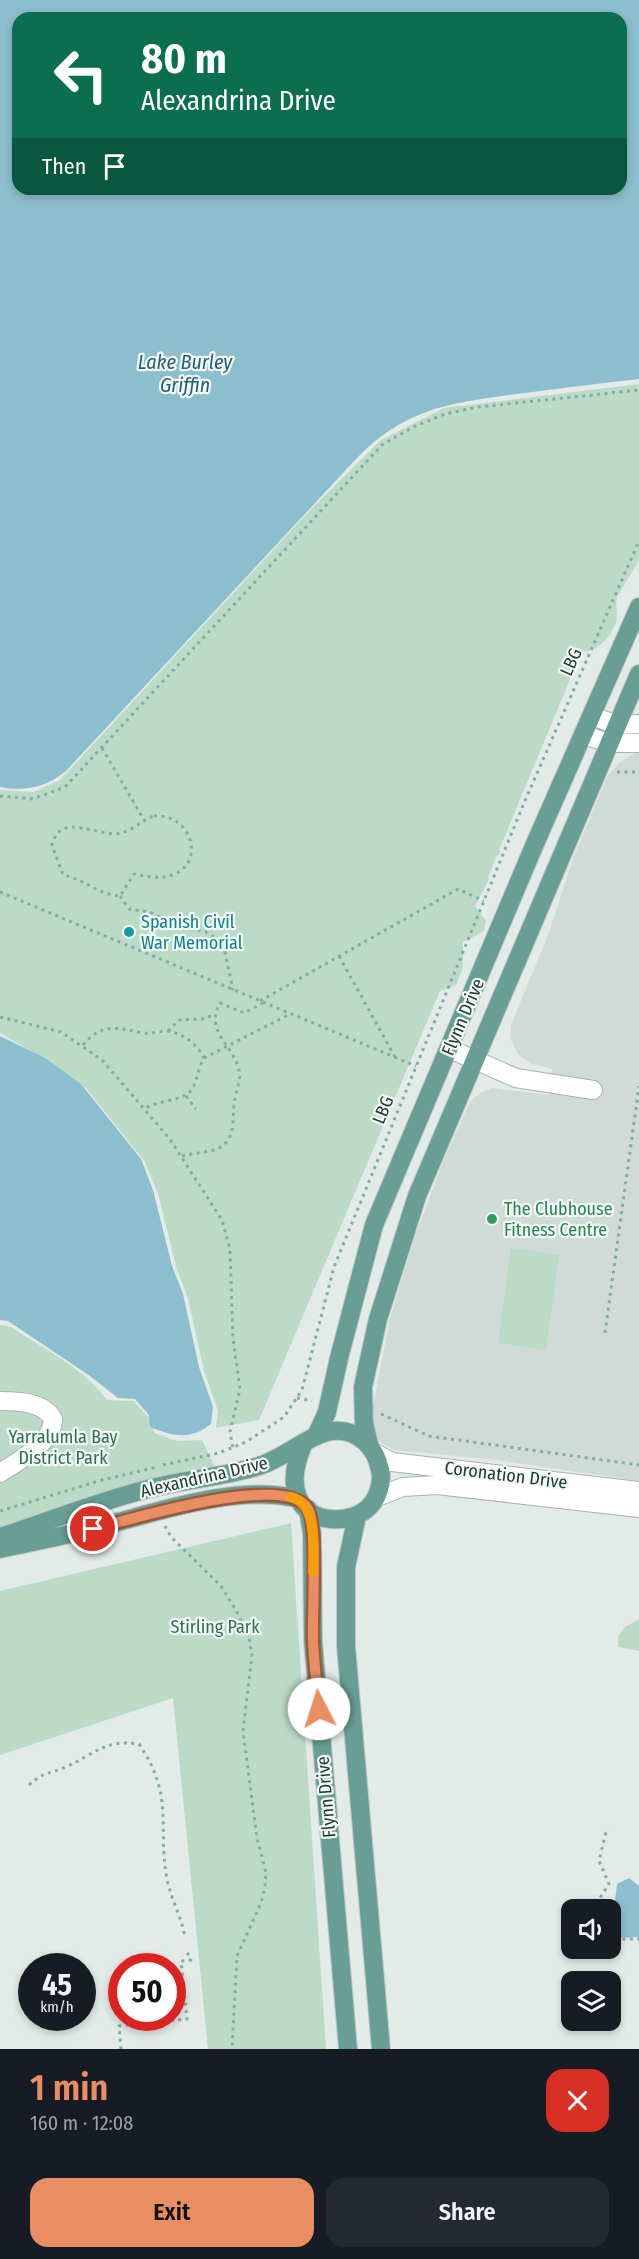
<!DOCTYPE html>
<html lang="en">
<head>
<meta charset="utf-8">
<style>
  body { margin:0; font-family:"Fira Sans Condensed",sans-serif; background:#242831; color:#f1f3f6; height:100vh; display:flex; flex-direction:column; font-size:22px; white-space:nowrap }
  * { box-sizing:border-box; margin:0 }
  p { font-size:20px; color:#9ea1a6 }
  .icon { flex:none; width:33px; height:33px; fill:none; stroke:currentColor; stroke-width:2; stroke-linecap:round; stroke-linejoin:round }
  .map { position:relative; height:2049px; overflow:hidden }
  .side { display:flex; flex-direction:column; background:#171b24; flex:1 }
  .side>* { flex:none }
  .top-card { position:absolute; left:12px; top:12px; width:615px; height:183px; border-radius:18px; box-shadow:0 3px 9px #0003; background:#0b6e4f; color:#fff; overflow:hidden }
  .fabs { position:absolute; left:561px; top:1899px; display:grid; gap:12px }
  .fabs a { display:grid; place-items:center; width:60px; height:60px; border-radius:12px; background:#171b24; box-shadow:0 3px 9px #0003; font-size:30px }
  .speed { position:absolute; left:18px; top:1953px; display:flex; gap:12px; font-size:30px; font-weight:700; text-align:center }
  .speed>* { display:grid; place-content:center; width:78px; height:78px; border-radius:50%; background:#171b24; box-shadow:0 3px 9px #0003; line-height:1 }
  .speed small { font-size:15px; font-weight:400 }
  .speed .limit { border:9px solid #d22; background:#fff; color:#111 }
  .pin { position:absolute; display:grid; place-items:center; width:51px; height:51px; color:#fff; margin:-26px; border:3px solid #fff; border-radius:50%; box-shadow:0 2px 6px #0007 }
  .me { position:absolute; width:66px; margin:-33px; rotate:355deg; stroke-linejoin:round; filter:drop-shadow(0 0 4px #0008) }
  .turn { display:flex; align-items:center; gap:21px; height:126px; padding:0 30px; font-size:27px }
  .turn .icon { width:78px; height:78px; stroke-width:2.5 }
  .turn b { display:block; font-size:42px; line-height:51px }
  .then { display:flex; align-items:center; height:57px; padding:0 30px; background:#0003; gap:12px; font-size:22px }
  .round { display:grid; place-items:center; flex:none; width:63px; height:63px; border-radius:18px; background:#242831 }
  .head { display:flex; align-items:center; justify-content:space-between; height:102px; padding:0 30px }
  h1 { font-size:36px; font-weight:600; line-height:45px; color:#e98e63 }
  .action { display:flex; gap:12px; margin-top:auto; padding:12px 30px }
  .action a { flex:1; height:69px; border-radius:18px; background:#e98e63; color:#111; font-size:24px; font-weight:600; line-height:69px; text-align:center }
  .action a+a { background:#242831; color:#f1f3f6 }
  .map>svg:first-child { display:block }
</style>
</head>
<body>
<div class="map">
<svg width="639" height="2049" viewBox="0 0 639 2049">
  <rect width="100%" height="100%" fill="#e2ebe8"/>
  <path fill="#d0dbd7" d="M 639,751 L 639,1481 L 497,1460 L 394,1450 L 382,1444 L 376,1437 L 372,1429 L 372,1412 L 390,1318 L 413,1242 L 444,1159 L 470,1102 L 480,1093 L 492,1088 L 549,1095 L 552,1069 L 531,1064 L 517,1053 L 510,1037 L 511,1025 L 548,935 L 574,856 L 607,777 L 620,762 Z"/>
  <g fill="#bcdbc7">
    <path d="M 639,384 L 639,560 C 636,566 618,595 617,598 C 615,605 618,614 616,622 C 611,636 597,654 582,651 L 499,850 L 501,852 L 496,857 L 488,877 L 489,879 L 475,906 L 486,921 L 484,931 L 463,942 L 463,968 L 456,985 L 440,991 L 259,1420 L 216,1428 L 218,1411 L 204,1371 L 188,1298 L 177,1270 L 158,1194 L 145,1162 L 86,1088 L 50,1062 L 0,1033 L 0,790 L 33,792 L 60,780 L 313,507 L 381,440 L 444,408 Z"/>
    <path d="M 511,1248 L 559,1255 L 546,1350 L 498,1343 Z"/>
    <path d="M 0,1325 L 11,1327 C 44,1349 84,1368 107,1400 L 134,1401 L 152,1421 L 154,1433 L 177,1441 L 202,1440 L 215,1467 L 0,1535 Z"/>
    <path d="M 291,1523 L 326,2049 L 208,2049 L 173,1698 L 0,1755 L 0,1591 Z"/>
    <path d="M 639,1619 L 639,1651 L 618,1647 L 618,1636 L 625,1627 Z"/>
  </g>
  <g fill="#8dbecd" fill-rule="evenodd">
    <path d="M 0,0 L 639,0 L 639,379 C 601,383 563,388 525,393 C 455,402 406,406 355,460 L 66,771 C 47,787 24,792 0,787 ZM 18,18 L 621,18 L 621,189 L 18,189 Z"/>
    <path d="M 0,1036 L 45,1058 L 81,1084 L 141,1159 L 153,1190 L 172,1266 L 183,1294 L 199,1367 L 213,1407 L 211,1424 C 189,1441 174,1436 150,1427 L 149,1415 L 135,1399 L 118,1398 L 90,1376 L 8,1321 L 0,1320 Z"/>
    <path d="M 629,1878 L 639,1886 L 639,1937 L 618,1938 L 611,1929 L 610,1910 L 602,1909 L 601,1906 L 603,1903 L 615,1901 L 617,1884 Z"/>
  </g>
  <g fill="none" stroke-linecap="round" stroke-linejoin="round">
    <g stroke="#a5b3af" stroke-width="20">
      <g id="minor">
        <path d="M 592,716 L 617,725 L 639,724"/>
        <path d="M 584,735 L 609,743 L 639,743"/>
        <path d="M 450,1049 L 516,1078 L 593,1090"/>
        <path d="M 0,1401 C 18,1401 44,1402 53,1419 C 53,1443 18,1461 0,1473"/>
        <path d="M 375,1453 L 392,1462 L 639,1491"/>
        <path d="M 377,1497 L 403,1487 L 437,1485 L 639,1508"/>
      </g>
    </g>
    <g stroke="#c1c8c7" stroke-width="20">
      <g id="major">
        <path d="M 316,1436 L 327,1412 L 339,1358 L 374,1225 L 534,846 L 639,607"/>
        <path d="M 369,1444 L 364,1423 L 363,1387 L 378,1319 L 417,1196 L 639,674"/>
        <path d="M 308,1509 L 312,1533 L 313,1641 L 348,2049"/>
        <path d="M 357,1516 L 346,1567 L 346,1646 L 381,2049"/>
        <path d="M 0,1537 C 50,1521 101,1500 152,1488 C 187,1479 224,1477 259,1466 C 283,1459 310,1434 332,1431 C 357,1428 376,1447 380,1470 C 383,1482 378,1498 369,1507 C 351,1525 309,1524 298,1498 C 291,1480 296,1462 303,1445"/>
        <path d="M 0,1549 C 32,1542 63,1536 95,1528 C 156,1513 237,1483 299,1499"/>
      </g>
    </g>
    <g stroke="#84ada3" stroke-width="3" stroke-dasharray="3 4.5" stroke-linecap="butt">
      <path d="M 102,748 L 144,820"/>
      <path d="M 617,772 L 639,772"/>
      <path d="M 0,796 L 33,799 L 65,787 L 382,445 L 413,427 L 445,414 L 478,407 L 639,390"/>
      <path d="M 154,816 C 191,813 207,863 172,875 C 159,880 147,876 134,874 L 120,896 C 97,894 84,879 63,875 L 52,845 C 61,810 97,838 121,833 C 133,830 142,820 154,816 Z"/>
      <path d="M 0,892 L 416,1066"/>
      <path d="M 120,896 L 129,909 L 150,912 L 170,922 L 183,922 L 188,928 L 206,932 L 223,943 L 233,990"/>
      <path d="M 339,956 L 395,1057"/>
      <path d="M 260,1001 L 458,889 L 484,901"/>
      <path d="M 0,1017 L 61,1032 L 102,1060 L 169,1138 L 222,1220 L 230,1250 L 233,1339 L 240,1389 L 230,1432 L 233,1448"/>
      <path d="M 168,1031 L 179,1020 L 202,1019 L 214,1015"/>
      <path d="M 83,1045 C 102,1022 118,1028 143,1033 C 151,1034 159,1031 167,1031 C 183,1033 197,1044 204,1058 C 198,1068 198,1079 192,1089 C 185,1101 158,1100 144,1109"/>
      <path d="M 204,1058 L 290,1014"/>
      <path d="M 186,1096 L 196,1109"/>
      <path d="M 182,1156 C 193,1153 208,1153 219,1148 C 238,1138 231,1115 235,1098 C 237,1088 241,1080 239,1070 C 233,1044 204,1032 220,1003 L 244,1013 L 263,1003"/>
      <path d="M 605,1333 L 639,1086"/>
      <path d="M 297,1398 L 312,1401"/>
      <path d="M 381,1414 L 429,1436 L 639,1465"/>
      <path d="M 163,1465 L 219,1453 L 246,1442 L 284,1417 L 302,1390 L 334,1267 L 524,803 L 639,541"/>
      <path d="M 0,1511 L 102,1480 L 157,1467"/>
      <path d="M 165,1526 L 171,1537 L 221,1586 L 237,1612 L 249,1638 L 252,1655 L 243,1731 L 257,1838 L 266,1873 L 265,1887 L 261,1903 L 237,1956 L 232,2049"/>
      <path d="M 29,1785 C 46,1770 48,1775 66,1767 C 95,1754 104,1739 139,1744 C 175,1797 157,1825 167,1879 C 171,1900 182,1917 185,1938"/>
      <path d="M 596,1910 L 594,1907 L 609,1884 L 599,1861 L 607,1828"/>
      <path d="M 610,1932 L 618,1939 L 639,1939"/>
      <path d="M 121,2049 L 119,2026 L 187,2019 L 181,1961 L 191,1960 L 186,1950"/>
    </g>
    <use href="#minor" stroke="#fff" stroke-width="18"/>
    <use href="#major" stroke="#699e94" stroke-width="18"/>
  </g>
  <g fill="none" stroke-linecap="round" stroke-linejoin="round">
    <g stroke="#975c40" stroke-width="15">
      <path id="route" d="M 93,1529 C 129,1520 287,1471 308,1509 C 318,1528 312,1614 313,1641 C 314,1663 317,1686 319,1709"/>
    </g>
    <use href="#route" stroke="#e98e63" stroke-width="10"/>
    <path stroke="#f59e0b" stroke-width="10" d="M 291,1497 C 319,1504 313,1550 313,1572"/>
  </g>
  <circle fill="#0f9aa8" stroke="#f2f8f5" stroke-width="2" cx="129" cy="932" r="6"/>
  <circle fill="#2e9e5b" stroke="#f2f8f5" stroke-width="2" cx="492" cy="1219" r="6"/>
  <g text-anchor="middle" stroke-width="4.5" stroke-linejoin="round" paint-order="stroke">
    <g font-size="18" fill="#233b36" stroke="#f2f8f5">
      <text transform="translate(571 662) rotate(-66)" y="6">LBG</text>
      <text transform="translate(463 1017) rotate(-67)" y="6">Flynn Drive</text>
      <text transform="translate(383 1110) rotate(-68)" y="6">LBG</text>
      <text transform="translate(506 1475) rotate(7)" y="6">Coronation Drive</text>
      <text transform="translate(204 1477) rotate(-13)" y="6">Alexandrina Drive</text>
      <text transform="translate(326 1797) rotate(-95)" y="6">Flynn Drive</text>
    </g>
    <g font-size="18" fill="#0d838f" stroke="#f2f8f5" text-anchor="start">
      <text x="141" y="928">Spanish Civil<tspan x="141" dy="21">War Memorial</tspan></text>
    </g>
    <g font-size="18" fill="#27864d" stroke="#f2f8f5" text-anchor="start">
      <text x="504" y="1215">The Clubhouse<tspan x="504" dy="21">Fitness Centre</tspan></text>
    </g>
    <g font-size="18" fill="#306f4d" stroke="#f2f8f5">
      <text x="63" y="1443">Yarralumla Bay<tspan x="63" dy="21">District Park</tspan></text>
      <text x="215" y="1633">Stirling Park</text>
    </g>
    <g font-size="20" font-style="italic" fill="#215f73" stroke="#f2f8f5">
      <text x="185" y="369">Lake Burley<tspan x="185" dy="23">Griffin</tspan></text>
    </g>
  </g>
</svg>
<div class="fabs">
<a><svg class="icon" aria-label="sound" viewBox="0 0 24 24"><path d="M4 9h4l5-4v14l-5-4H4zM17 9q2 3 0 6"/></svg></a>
<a><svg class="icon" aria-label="layers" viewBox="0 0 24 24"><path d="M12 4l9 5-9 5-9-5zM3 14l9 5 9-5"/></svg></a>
</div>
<div class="speed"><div>45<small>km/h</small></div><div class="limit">50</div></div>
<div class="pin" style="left:93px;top:1529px;background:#d93025"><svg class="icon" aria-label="arrive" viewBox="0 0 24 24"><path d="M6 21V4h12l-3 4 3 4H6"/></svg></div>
<svg class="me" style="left:319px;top:1709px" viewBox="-20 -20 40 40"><circle r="19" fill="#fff"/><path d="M0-13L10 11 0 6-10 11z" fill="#e98e63"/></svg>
<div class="top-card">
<div class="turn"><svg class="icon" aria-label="left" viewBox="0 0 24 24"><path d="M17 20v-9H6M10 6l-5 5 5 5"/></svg><div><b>80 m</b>Alexandrina Drive</div></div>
<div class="then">Then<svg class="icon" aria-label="arrive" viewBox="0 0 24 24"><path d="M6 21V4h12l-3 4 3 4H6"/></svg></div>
</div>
</div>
<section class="side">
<div class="head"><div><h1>1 min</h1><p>160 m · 12:08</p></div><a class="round" style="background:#d93025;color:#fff"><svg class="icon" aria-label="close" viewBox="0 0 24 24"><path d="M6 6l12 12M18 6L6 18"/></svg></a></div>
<div class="action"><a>Exit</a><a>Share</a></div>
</section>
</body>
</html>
